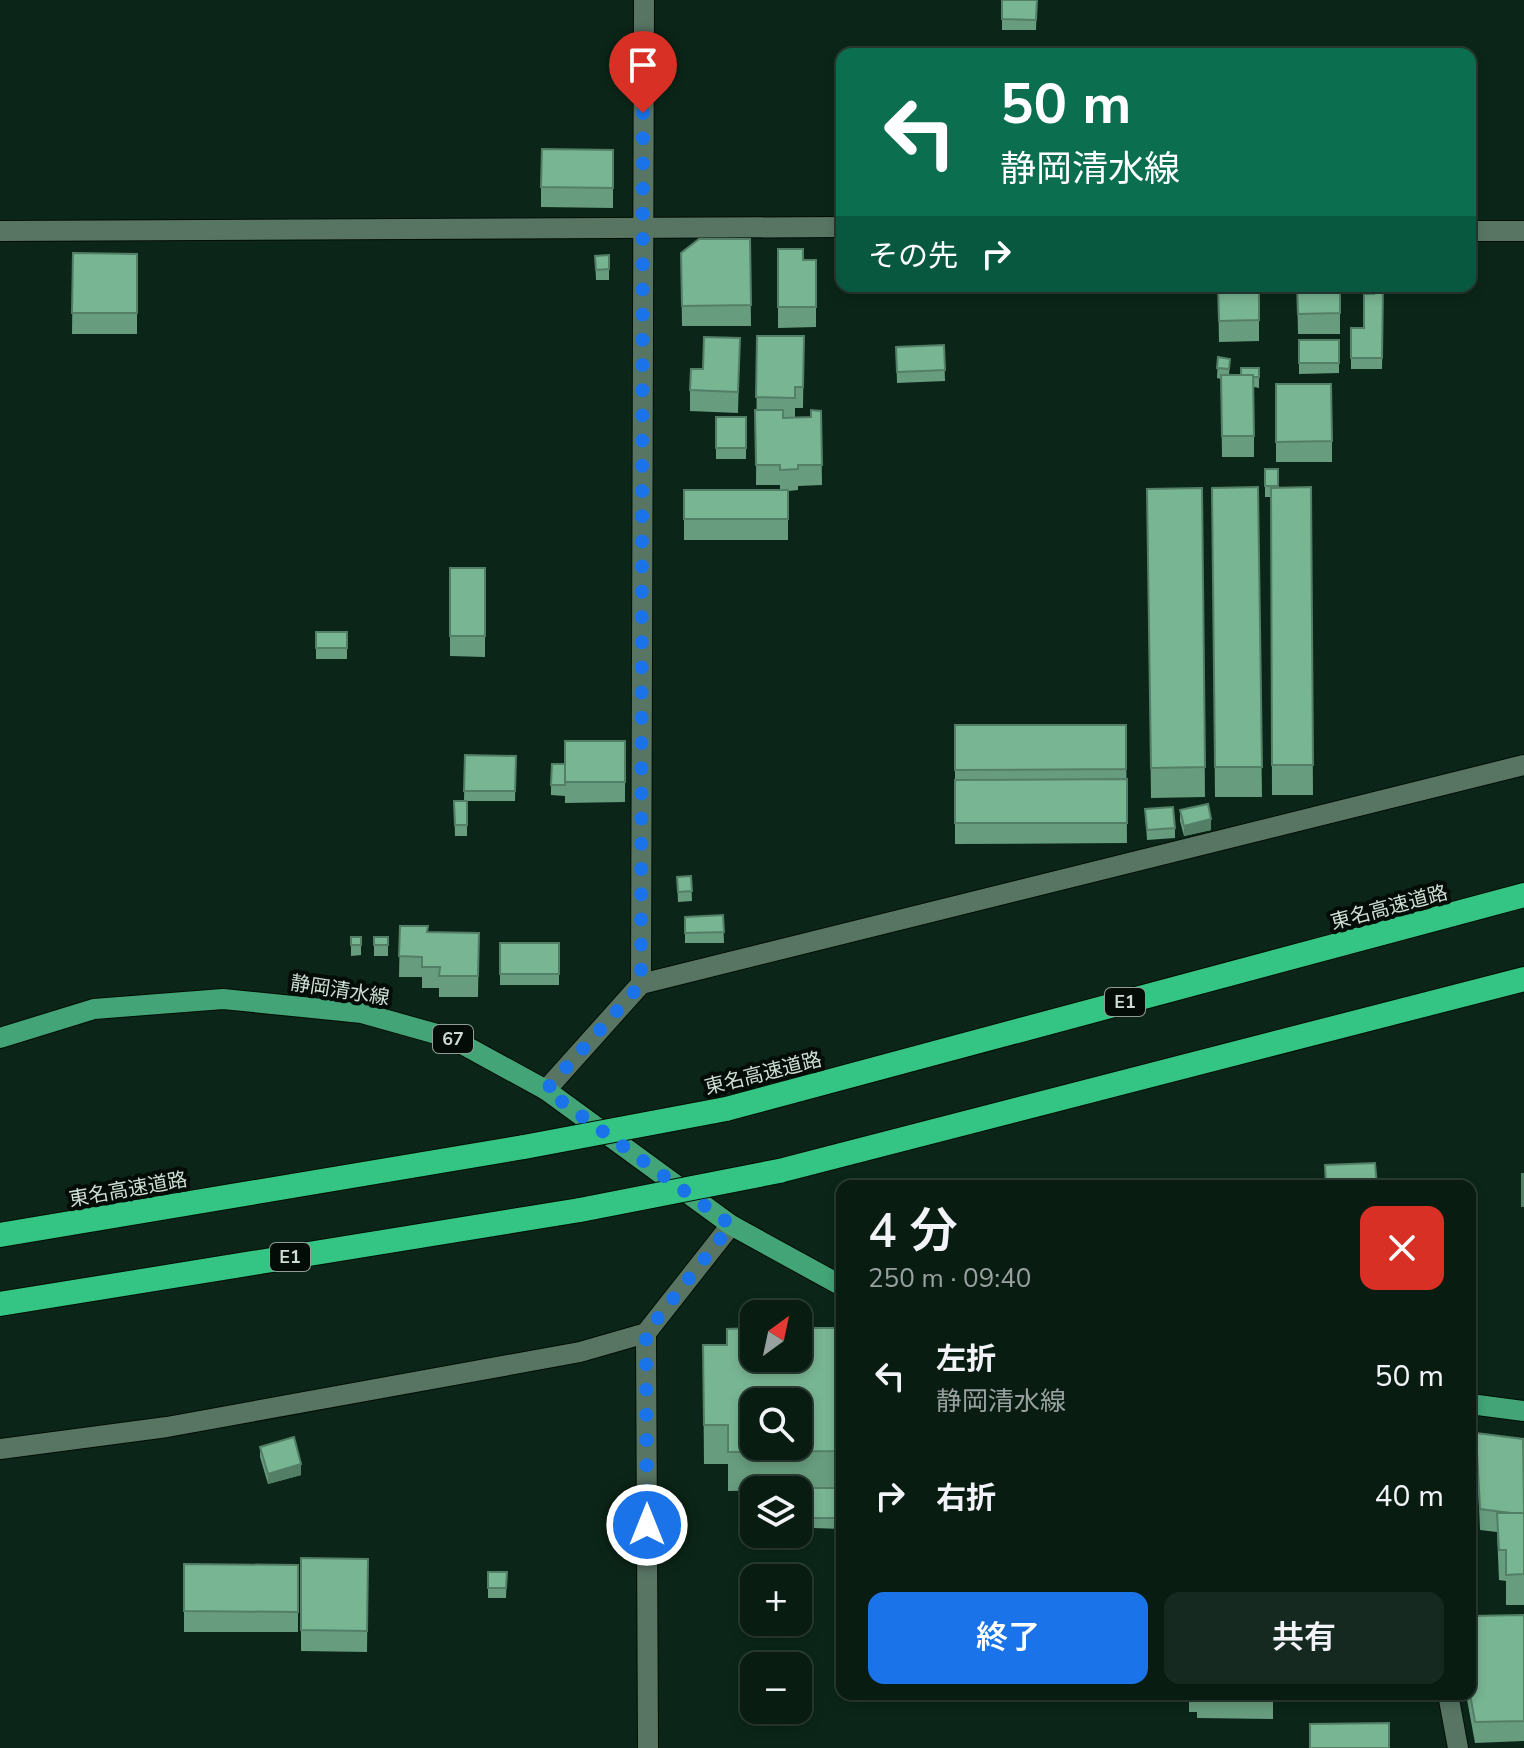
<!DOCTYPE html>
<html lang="ja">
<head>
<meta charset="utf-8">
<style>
  body { margin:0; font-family:"Nunito Sans","Noto Sans JP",sans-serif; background:#162920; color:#f1f3f6; height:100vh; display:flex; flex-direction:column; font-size:30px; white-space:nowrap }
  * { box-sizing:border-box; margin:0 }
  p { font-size:26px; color:#98a19f }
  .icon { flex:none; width:44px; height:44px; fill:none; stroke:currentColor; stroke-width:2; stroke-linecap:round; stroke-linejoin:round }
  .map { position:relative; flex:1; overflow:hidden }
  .side { position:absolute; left:836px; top:1180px; width:640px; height:520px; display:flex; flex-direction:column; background:#081c12; border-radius:16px; box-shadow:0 4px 12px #0003,0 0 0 2px #293a32 }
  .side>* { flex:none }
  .top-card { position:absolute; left:836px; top:48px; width:640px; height:244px; border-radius:16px; box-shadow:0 4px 12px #0003,0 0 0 2px #293a32; background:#0b6e4f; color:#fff; overflow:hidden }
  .needle { width:52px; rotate:33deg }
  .buttons { position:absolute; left:740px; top:1300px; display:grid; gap:16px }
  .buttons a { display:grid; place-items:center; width:72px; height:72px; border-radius:16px; background:#081c12; box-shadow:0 4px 12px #0003,0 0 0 2px #293a32; font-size:40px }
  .pin { position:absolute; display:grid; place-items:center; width:68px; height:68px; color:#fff; margin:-82px -34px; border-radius:50% 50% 50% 0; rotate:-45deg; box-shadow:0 0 8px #0007 }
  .pin .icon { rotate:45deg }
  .me { position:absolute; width:88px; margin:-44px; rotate:0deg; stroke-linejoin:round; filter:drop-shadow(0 0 6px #0008) }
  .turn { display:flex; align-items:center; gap:28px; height:168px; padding:0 32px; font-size:36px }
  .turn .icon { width:104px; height:104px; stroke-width:2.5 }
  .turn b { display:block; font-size:56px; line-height:68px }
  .then { display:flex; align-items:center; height:76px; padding:0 32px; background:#0003; gap:16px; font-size:30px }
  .round { display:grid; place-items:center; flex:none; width:84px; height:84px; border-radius:16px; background:#162920 }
  .summary { display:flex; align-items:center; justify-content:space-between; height:136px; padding:0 32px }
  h1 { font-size:48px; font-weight:600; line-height:60px }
  .cta { display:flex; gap:16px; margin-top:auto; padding:16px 32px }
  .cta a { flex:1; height:92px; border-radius:16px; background:#1a73e8; color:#fff; font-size:32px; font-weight:600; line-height:92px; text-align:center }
  .cta a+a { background:#162920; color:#f1f3f6 }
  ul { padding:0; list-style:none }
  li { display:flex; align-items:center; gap:24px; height:120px; padding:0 32px }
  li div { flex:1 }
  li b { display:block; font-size:30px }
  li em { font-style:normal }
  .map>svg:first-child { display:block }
</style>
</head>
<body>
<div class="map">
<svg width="1524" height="1748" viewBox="0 0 1524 1748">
  <rect width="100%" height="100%" fill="#0b2618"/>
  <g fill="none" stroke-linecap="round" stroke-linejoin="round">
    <g stroke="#000e04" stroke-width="22">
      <g id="minor">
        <path d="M 0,231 L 842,227"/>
        <path d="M 1470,231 L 1524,231"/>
        <path d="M 641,984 L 644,0"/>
        <path d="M 546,1090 L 641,984 L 1524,765"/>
        <path d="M 646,1333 L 648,1748"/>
        <path d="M 0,1449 L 167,1427 L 580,1352 L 646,1333 L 731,1225"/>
        <path d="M 1448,1694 L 1458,1748"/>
      </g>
    </g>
    <g stroke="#000e04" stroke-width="22">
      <g id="major">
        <path d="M 0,1038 L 94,1009 L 223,999 L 362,1013 L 451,1038 L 546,1090 L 731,1225 L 842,1286"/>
        <path d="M 1470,1404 L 1524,1411"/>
      </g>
    </g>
    <g stroke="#000e04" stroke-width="26">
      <g id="highway">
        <path d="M 726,1109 L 1524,895"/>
        <path d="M 779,1171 L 1524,979"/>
        <path d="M 0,1235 L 524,1147"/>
        <path d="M 0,1304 L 580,1210"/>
      </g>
    </g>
    <use href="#minor" stroke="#587564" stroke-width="20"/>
    <use href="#major" stroke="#42a477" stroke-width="20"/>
    <use href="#highway" stroke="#34c483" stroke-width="24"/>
    <g stroke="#000e04" stroke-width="26" stroke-linecap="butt">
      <g id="highway-bridge">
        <path d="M 524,1147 L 726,1109"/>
        <path d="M 580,1210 L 779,1171"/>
      </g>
    </g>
    <use href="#highway-bridge" stroke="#34c483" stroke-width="24"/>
  </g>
  <g fill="#679c7e">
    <path d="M 1002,0 L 1037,0 L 1036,30 L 1002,30 Z"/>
    <path d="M 613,150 L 613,208 L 541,207 L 541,187 Z"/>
    <path d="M 750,239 L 751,326 L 682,326 L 681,253 Z"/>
    <path d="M 778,249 L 816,307 L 816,327 L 778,328 Z"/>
    <path d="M 73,253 L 137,254 L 137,334 L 72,334 Z"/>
    <path d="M 609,255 L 609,280 L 596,280 L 595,256 Z"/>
    <path d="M 1218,286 L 1259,286 L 1259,341 L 1219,342 Z"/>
    <path d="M 1297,286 L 1340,286 L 1340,334 L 1298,334 Z"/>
    <path d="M 1383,286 L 1382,369 L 1351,369 L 1351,328 L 1364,328 L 1374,294 Z"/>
    <path d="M 757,336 L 804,336 L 803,408 L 795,408 L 795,417 L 811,417 L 821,411 L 822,485 L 798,486 L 798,490 L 788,491 L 788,540 L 684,540 L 684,519 L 780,490 L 780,485 L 756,485 Z"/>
    <path d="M 740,338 L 738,413 L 690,411 L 690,390 L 703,369 Z"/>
    <path d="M 1299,340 L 1339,340 L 1339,373 L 1299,374 Z"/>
    <path d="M 944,345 L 945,381 L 897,383 L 896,347 Z"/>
    <path d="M 1218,357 L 1230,359 L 1229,375 L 1241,375 L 1259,368 L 1259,388 L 1254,387 L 1254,457 L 1222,457 L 1221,379 L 1217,378 Z"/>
    <path d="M 1276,384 L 1332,441 L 1332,462 L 1276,462 Z"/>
    <rect x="716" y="417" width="30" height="42"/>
    <path d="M 1265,469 L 1278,469 L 1278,488 L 1311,487 L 1313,795 L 1272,795 L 1271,497 L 1265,497 Z"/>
    <path d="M 1258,487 L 1262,797 L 1215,797 L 1212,488 Z"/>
    <path d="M 1202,488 L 1205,797 L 1151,798 L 1147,489 Z"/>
    <path d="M 450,568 L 485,568 L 485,657 L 450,656 Z"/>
    <rect x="316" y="632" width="31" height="27"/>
    <path d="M 955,725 L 1126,725 L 1127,843 L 955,844 Z"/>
    <path d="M 625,741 L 625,802 L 565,803 L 565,796 L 551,795 L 551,785 L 565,764 Z"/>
    <path d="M 465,755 L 516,756 L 515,801 L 467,801 L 467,836 L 455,836 L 454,801 L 464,801 Z"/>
    <path d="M 1145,809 L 1175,828 L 1175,838 L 1147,840 Z"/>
    <path d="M 1180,810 L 1211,830 L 1184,836 L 1180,821 Z"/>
    <path d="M 691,876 L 692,901 L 678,902 L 677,877 Z"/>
    <path d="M 723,915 L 724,943 L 685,943 L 685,917 Z"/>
    <path d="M 400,926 L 427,932 L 479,933 L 478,997 L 439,997 L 439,988 L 422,988 L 422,977 L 399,977 Z"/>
    <path d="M 351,937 L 361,937 L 361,955 L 351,956 Z"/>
    <rect x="374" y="937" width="14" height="19"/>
    <rect x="500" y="943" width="59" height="42"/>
    <path d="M 842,1328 L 842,1529 L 813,1528 L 813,1490 L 728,1491 L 728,1464 L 704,1464 L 703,1345 L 727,1345 Z"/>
    <path d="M 1476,1433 L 1524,1462 L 1524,1605 L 1506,1605 L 1506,1581 L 1499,1580 L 1497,1532 L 1480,1530 Z"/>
    <path d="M 260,1447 L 301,1475 L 268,1484 L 260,1457 Z"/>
    <path d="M 301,1558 L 368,1559 L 367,1652 L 301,1651 Z"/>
    <path d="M 184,1564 L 298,1565 L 298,1632 L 184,1632 Z"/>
    <path d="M 488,1572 L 507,1572 L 506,1598 L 488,1598 Z"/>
    <path d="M 1524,1615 L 1524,1741 L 1475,1743 L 1466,1694 L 1470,1694 Z"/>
    <path d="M 1169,1694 L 1273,1694 L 1273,1719 L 1197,1718 L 1197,1712 L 1189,1712 L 1189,1694 Z"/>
  </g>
  <g fill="#547f67">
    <path d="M 1211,819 L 1211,830 L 1184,836 L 1184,826 Z"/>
    <path d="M 301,1464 L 301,1475 L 268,1484 L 268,1474 Z"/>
  </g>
  <g fill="#78b593" stroke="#547f67" stroke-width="2" fill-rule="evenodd">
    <path d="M 1002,0 L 1037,0 L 1036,20 L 1002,19 Z"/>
    <path d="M 542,149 L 613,150 L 613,188 L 541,187 Z"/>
    <path d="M 699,239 L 750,239 L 751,305 L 682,306 L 681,253 Z"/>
    <path d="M 778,249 L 803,249 L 803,260 L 816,260 L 816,307 L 778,307 Z"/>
    <path d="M 73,253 L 137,254 L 137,313 L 72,313 Z"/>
    <path d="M 609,255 L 609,269 L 596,270 L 595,256 Z"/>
    <path d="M 1218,286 L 1259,286 L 1259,320 L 1219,321 Z"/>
    <path d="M 1297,286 L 1340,286 L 1340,313 L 1298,314 Z"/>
    <path d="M 1374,286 L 1383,286 L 1382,358 L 1351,358 L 1351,328 L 1364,328 L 1364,294 L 1374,294 Z"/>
    <path d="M 757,336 L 804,336 L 803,387 L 795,387 L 795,398 L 756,397 Z"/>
    <path d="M 704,337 L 740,338 L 738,392 L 690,390 L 691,369 L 703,369 Z"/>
    <rect x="1299" y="340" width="40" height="23"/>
    <path d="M 944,345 L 945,370 L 897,372 L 896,347 Z"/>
    <path d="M 1218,357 L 1230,359 L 1229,369 L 1217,368 Z"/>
    <path d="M 1241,368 L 1259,368 L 1259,377 L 1253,377 L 1253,375 L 1241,375 Z"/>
    <path d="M 1221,375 L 1253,375 L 1254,436 L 1222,436 Z"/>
    <path d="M 1276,384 L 1331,384 L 1332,441 L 1276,442 Z"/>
    <path d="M 755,410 L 783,410 L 783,418 L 811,417 L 811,410 L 821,411 L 822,465 L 798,465 L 798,469 L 780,470 L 780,465 L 756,465 Z"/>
    <rect x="716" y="417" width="30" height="31"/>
    <rect x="1265" y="469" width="13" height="17"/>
    <path d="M 1258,487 L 1262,767 L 1215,767 L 1212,488 Z"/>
    <path d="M 1311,487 L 1313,765 L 1272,765 L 1271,488 Z"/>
    <path d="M 1202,488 L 1205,767 L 1151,768 L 1147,489 Z"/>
    <rect x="684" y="490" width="104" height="29"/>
    <rect x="450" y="568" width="35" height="68"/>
    <rect x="316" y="632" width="31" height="16"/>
    <path d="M 955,725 L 1126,725 L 1126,769 L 955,770 Z"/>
    <rect x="565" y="741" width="60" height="41"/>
    <path d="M 465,755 L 516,756 L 515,791 L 464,791 Z"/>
    <path d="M 552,764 L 565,764 L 565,785 L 551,785 Z"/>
    <path d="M 1127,779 L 1127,823 L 955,823 L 955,780 Z"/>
    <path d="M 454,801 L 467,801 L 467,825 L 455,825 Z"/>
    <path d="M 1208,804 L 1211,819 L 1184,826 L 1180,810 Z"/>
    <path d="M 1173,807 L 1175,828 L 1147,830 L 1145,809 Z"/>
    <path d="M 691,876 L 692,891 L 678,892 L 677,877 Z"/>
    <path d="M 723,915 L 724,932 L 685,933 L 685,917 Z"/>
    <path d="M 400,926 L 428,926 L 427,932 L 479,933 L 478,976 L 439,976 L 440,967 L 422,967 L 422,957 L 399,956 Z"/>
    <rect x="351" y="937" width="10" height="8"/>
    <rect x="374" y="937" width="14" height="8"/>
    <rect x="500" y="943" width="59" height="31"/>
    <path d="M 1375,1163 L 1377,1186 L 1326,1186 L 1325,1165 Z"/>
    <rect x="1522" y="1174" width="2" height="32"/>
    <path d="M 754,1328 L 754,1358 L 798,1358 L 798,1328 L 842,1328 L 842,1451 L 728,1452 L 728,1425 L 704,1425 L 703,1345 L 727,1345 L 727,1329 ZM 754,1402 L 798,1402 L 798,1446 L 754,1446 Z"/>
    <path d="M 1476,1433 L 1523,1439 L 1524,1513 L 1511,1513 L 1480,1509 Z"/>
    <path d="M 294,1437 L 301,1464 L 268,1474 L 260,1447 Z"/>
    <rect x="813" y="1488" width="29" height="30"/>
    <path d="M 1497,1513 L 1524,1513 L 1524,1574 L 1506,1575 L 1506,1550 L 1499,1550 Z"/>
    <path d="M 301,1558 L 368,1559 L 367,1631 L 301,1630 Z"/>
    <path d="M 184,1564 L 298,1565 L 298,1612 L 184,1611 Z"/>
    <path d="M 488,1572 L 507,1572 L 506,1588 L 488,1588 Z"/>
    <path d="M 1524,1615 L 1524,1721 L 1475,1722 L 1470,1694 L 1470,1616 Z"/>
    <rect x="1197" y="1694" width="76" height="4"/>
    <path d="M 1389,1723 L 1389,1748 L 1310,1748 L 1310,1724 Z"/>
  </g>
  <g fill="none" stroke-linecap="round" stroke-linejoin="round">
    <path stroke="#1a73e8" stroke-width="14" stroke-dasharray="0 25.2" d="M 643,113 L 641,984 L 546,1090 L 731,1225 L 646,1333 L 647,1525"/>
  </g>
  <g text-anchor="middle" stroke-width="8" stroke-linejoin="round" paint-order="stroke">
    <g fill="#030c07" stroke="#909e96" stroke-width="2">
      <rect x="1105" y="988" width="40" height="28" rx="6"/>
      <rect x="433" y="1025" width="40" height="28" rx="6"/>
      <rect x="270" y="1243" width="40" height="28" rx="6"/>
    </g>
    <g font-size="18" font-weight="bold" fill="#cdddd3">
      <text x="1125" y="1008">E1</text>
      <text x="453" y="1045">67</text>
      <text x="290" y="1263">E1</text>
    </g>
    <g font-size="20" fill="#cdddd3" stroke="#030c07">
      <text transform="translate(1389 907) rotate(-15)" y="7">東名高速道路</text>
      <text transform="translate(340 990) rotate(9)" y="7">静岡清水線</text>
      <text transform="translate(763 1073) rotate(-14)" y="7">東名高速道路</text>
      <text transform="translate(128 1189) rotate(-10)" y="7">東名高速道路</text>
    </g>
  </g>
</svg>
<div class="buttons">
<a><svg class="needle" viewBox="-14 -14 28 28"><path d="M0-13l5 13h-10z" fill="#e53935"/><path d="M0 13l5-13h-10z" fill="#98a19f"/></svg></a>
<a><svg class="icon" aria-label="search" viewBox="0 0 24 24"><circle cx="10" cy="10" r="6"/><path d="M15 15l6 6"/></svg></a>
<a><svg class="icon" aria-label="layers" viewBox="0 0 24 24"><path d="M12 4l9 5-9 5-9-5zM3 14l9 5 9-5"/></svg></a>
<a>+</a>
<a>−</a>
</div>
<div class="pin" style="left:643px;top:113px;background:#d93025"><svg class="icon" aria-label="arrive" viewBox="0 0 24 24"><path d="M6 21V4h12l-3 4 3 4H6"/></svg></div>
<svg class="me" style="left:647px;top:1525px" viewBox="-20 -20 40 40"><circle r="17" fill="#1a73e8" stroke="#fff" stroke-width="3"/><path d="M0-11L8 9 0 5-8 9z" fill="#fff"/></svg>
<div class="top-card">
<div class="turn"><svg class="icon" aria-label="left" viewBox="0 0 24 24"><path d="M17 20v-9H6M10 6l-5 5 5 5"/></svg><div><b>50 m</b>静岡清水線</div></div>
<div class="then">その先<svg class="icon" aria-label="right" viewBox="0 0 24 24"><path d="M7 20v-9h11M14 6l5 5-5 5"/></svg></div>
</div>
<section class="side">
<div class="summary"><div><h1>4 分</h1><p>250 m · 09:40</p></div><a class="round" style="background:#d93025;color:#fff"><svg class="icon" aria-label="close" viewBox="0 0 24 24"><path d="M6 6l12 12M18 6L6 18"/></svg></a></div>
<ul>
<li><svg class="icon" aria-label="left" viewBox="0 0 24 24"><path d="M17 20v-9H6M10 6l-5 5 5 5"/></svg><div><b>左折</b><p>静岡清水線</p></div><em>50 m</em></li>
<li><svg class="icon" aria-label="right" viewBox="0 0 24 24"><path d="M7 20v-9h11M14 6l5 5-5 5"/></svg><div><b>右折</b></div><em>40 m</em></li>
</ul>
<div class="cta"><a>終了</a><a>共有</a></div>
</section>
</div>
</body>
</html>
